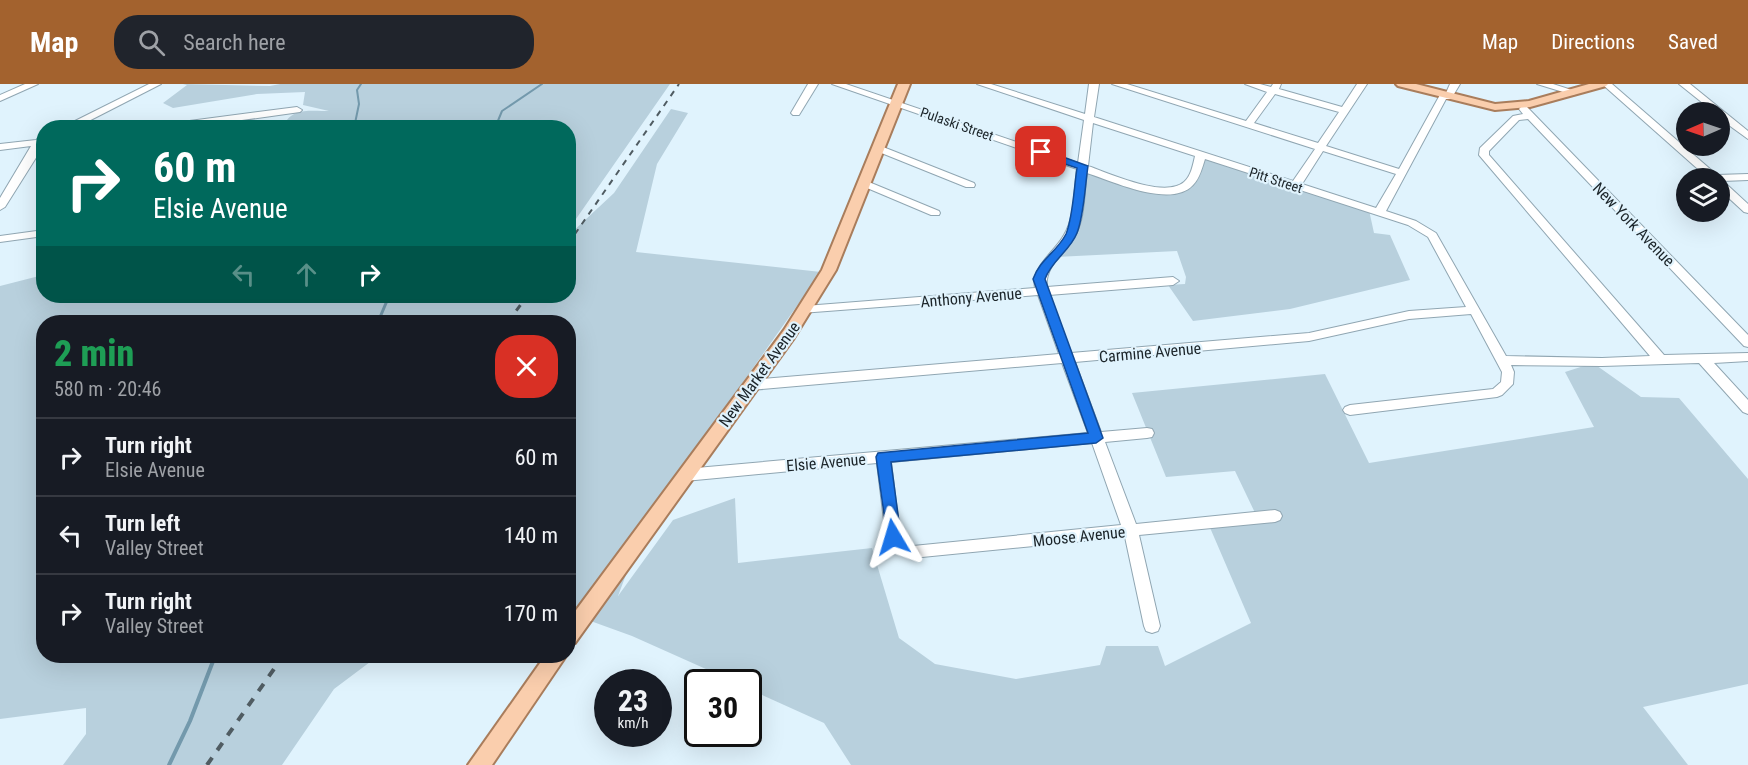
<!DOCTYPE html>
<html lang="en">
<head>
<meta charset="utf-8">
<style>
  body { margin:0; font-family:"Roboto Condensed",sans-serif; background:#20242c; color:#f1f3f6; height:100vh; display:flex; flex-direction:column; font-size:22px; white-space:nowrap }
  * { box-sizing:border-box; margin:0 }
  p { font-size:20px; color:#9ea1a6 }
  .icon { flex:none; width:33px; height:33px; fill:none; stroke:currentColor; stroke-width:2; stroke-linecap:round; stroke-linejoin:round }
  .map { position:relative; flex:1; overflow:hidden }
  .side { position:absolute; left:36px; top:231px; width:540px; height:348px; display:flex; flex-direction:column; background:#171b24; border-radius:24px; box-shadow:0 6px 24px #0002 }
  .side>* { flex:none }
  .banner { position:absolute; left:36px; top:36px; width:540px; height:183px; border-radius:24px; box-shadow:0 6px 24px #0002; background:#00695c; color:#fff; overflow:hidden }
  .needle { width:39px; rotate:268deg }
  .tools { position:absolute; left:1676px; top:18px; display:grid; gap:12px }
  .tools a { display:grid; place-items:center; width:54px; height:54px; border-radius:50%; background:#171b24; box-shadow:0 6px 24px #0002; font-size:30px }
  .speed { position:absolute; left:594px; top:585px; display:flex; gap:12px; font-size:30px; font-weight:700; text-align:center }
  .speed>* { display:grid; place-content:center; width:78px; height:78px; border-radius:50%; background:#171b24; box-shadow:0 6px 24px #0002; line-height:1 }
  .speed small { font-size:15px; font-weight:400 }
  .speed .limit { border:3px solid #111; border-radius:9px; background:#fff; color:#111 }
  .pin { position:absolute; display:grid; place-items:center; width:51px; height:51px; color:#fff; margin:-26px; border-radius:12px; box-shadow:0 3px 9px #0006 }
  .me { position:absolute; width:66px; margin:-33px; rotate:353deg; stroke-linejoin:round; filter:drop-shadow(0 0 4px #0008) }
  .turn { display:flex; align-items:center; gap:21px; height:126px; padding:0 18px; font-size:27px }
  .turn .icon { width:78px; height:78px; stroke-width:2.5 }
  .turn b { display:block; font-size:42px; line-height:51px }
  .lanes { display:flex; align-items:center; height:57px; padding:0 18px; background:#0003; justify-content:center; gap:30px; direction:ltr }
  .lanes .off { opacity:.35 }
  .round { display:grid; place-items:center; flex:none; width:63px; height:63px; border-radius:24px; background:#20242c }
  .headline { display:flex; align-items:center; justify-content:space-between; height:102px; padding:0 18px }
  h1 { font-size:36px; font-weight:800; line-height:45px; color:#1e9e55 }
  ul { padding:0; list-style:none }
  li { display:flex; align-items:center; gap:18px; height:78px; padding:0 18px; border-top:2px solid #363941 }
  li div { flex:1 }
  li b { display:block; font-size:22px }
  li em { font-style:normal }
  header { display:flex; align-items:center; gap:36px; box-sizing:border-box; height:84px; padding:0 30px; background:#a3622e; color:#fff }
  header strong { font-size:28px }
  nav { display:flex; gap:33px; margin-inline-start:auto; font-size:21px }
  .search { width:420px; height:54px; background:#20242c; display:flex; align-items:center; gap:15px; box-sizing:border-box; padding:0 21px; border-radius:24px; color:#9ea1a6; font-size:22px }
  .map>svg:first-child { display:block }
</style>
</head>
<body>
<header>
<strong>Map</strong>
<div class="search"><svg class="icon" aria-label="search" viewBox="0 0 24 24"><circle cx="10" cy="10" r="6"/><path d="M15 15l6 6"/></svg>Search here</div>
<nav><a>Map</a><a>Directions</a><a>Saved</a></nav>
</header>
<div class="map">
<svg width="1748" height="681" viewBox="0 0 1748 681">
  <rect width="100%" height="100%" fill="#e0f3fd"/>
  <g fill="#b8d0dd">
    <path d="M 183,0 L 270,2 L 280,0 L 670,0 L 569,145 L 568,44 L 284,43 C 289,23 312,27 329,27 L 303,21 L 305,8 L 257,10 L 173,24 L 163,19 L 187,1 Z"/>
    <path d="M 671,25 L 688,29 L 657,80 L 636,168 L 821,188 L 648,432 L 618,512 L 673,436 L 735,414 L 738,479 L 872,464 L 899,554 L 935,580 L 1016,595 L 1100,581 L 1106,562 L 1158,562 L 1165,582 L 1251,539 L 1208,439 L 1257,433 L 1235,387 L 1166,393 L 1132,309 L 1325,290 L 1369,379 L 1594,343 L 1565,288 L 1593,279 L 1641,313 L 1679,314 L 1748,395 L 1748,600 L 1643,623 L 1688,681 L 851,681 L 824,639 L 749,605 L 748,598 L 735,598 L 632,552 L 574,531 L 569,532 L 568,238 L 44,238 L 44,572 L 378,572 L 334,605 L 282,681 L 63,681 L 86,650 L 86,624 L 0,635 L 0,202 L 43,191 L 44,212 L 568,212 L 569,151 L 614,109 Z"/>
    <path d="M 1197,71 L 1369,126 L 1374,149 L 1390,151 L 1410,196 L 1290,225 L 1193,237 L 1168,201 L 1185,200 L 1186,193 L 1177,167 L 1056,173 L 1077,132 L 1083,83 L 1154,107 L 1187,101 Z"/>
  </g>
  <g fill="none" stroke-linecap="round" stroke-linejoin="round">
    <g stroke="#7399ac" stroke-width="2">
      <path d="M 354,44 L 359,20 L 357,6 L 361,0"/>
      <path d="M 495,44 L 502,27 L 542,0"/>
    </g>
    <path stroke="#7399ac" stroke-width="3" d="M 378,238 L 389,212"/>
    <path stroke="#7399ac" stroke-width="4" d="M 169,681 L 190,637 L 215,572"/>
    <g stroke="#90a6b2" stroke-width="2">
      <g id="minor">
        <path d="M 25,0 L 38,0 L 0,17 L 0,11 Z"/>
        <path d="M 149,0 L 161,0 L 75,44 L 61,44 Z"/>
        <path d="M 808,0 L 818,0 L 799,31 L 793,31 L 791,29 Z"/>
        <path d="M 832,0 L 846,0 L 1078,79 L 1084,36 L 977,0 L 991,0 L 1085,30 L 1089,0 L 1099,0 L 1094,33 L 1293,97 L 1315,65 L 1112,0 L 1127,0 L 1246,37 L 1267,8 L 1245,0 L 1260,0 L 1271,3 L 1273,0 L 1281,0 L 1279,5 L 1342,23 L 1357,0 L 1367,0 L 1326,62 L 1399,85 L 1441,9 L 1446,9 L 1450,0 L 1460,0 L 1451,15 L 1446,15 L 1386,127 L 1416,137 L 1436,149 L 1506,272 L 1602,274 L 1650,272 L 1479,71 L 1480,64 L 1513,32 L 1523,30 L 1519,25 L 1521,23 L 1527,23 L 1748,251 L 1748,263 L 1744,262 L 1528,35 L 1519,36 L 1489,67 L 1489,71 L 1664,271 L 1748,269 L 1748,277 L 1714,279 L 1748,316 L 1748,330 L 1743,328 L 1699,279 L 1602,282 L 1511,281 L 1514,288 L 1513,300 L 1502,311 L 1497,313 L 1350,331 L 1345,329 L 1343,326 L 1345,323 L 1350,321 L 1493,305 L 1501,298 L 1502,288 L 1471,230 L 1409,235 L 1309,257 L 1075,278 L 1101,348 L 1147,344 L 1152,345 L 1154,349 L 1152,353 L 1147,354 L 1105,358 L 1136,440 L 1275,426 L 1280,428 L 1282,432 L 1280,436 L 1275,438 L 1139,451 L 1160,542 L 1158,547 L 1152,549 L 1146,547 L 1144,542 L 1125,453 L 912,474 L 895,467 L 886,453 L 877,379 L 685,397 L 680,395 L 678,391 L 680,387 L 685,385 L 1088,349 L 1062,279 L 751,306 L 746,304 L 745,301 L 746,298 L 751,296 L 1059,270 L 1038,211 L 801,229 L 799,226 L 805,222 L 1035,204 C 1031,182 1055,168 1064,151 C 1075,133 1074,106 1077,85 ZM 1275,10 L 1339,28 L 1318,59 L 1254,39 ZM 1093,39 L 1195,72 C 1193,81 1191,92 1184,98 C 1164,115 1109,89 1088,82 ZM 1323,67 L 1396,90 L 1376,124 L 1302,100 ZM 1205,75 L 1408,141 L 1428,153 L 1466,223 L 1409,227 L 1309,249 L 1071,269 L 1049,211 L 1173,201 L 1179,197 L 1173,193 L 1047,203 C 1044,181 1067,168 1076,150 C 1085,133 1084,108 1087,89 C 1112,97 1171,125 1193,101 C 1200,94 1202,84 1205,75 ZM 1092,359 L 1121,441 L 913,462 L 905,459 L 900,451 L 891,378 Z"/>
        <path d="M 1537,0 L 1553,0 L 1578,8 L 1573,11 Z"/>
        <path d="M 1602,0 L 1612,0 L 1717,91 L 1748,90 L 1748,96 L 1723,97 L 1748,120 L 1748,129 L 1744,128 L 1719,105 L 1719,94 L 1708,94 Z"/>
        <path d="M 1679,0 L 1690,0 L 1748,47 L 1748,55 L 1719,34 L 1719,28 L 1714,28 Z"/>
        <path d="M 297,23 L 302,26 L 300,28 L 185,44 L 154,44 L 159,41 Z"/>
        <path d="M 44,51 L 44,61 L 5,123 L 0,126 L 0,114 L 31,62 L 0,66 L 0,60 L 36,56 Z"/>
        <path d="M 878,61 L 974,99 L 975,101 L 974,103 L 966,103 L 874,66 L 874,62 Z"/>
        <path d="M 864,96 L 939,127 L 940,129 L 939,131 L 931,131 L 860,101 L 859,99 Z"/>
        <path d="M 44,146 L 44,152 L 0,158 L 0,152 Z"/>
      </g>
    </g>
    <g stroke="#a97d5c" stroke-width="4">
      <g id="major">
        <path d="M 898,0 L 910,0 L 836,186 L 794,254 L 575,559 L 568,562 L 568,537 L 784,246 L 822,186 Z"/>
        <path d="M 1396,0 L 1416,0 L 1495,20 L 1529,17 L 1589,0 L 1608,0 L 1606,2 L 1530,23 L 1495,26 L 1398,2 Z"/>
        <path d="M 545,572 L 566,572 L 492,681 L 468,681 Z"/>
      </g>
    </g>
    <use href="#minor" fill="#fff" fill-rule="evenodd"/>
    <use href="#major" fill="#facead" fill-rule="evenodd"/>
    <path stroke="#505c62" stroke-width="2" stroke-dasharray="6 6" stroke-linecap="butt" d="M 568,160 L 679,0"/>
    <path stroke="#505c62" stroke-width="3" stroke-dasharray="7 7" stroke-linecap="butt" d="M 508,238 L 527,212"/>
    <path stroke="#505c62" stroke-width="4" stroke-dasharray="9 9" stroke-linecap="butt" d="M 207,681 L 283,572"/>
  </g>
  <path fill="#1a73e8" stroke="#114b97" stroke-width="1.5" d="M 1041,65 L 1088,82 C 1085,102 1084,131 1077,149 C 1070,167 1051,177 1045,195 L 1103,354 L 1096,359 L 891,378 L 901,453 L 899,458 L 893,460 L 888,458 L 876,373 L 878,369 L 1088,349 L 1033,195 C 1040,175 1057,168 1066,150 C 1073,133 1074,103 1077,84 L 1038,71 L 1038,66 Z"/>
  <g text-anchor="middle" stroke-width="4.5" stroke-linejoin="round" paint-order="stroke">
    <g font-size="14" fill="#1b2429" stroke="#e0f3fd">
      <text transform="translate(957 40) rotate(19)" y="5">Pulaski Street</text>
      <text transform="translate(1276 96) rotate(18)" y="5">Pitt Street</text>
    </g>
    <g font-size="16" fill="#1b2429" stroke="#e0f3fd">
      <text transform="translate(1634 140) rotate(46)" y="6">New York Avenue</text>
      <text transform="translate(971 213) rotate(-5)" y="6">Anthony Avenue</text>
      <text transform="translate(1150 268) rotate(-5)" y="6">Carmine Avenue</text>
      <text transform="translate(759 290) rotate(-54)" y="6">New Market Avenue</text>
      <text transform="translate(826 378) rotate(-5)" y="6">Elsie Avenue</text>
      <text transform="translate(1079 452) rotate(-6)" y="6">Moose Avenue</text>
    </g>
  </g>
</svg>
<div class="tools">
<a><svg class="needle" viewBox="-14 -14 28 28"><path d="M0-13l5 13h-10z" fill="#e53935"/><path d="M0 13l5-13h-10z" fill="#9ea1a6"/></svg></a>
<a><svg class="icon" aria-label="layers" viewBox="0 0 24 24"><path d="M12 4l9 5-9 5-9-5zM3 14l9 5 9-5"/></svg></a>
</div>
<div class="speed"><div>23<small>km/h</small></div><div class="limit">30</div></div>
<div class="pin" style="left:1041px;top:68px;background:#d93025"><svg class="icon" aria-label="arrive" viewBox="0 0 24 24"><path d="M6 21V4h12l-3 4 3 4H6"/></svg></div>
<svg class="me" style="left:893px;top:453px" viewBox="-20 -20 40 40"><path d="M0-17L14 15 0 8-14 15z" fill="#1a73e8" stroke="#fff" stroke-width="4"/></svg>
<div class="banner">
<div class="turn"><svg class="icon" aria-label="right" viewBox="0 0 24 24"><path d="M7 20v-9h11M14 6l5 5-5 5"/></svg><div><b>60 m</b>Elsie Avenue</div></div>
<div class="lanes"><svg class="icon off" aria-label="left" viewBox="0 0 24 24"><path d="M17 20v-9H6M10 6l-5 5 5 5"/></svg><svg class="icon off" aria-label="ahead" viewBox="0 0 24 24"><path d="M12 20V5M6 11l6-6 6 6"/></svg><svg class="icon" aria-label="right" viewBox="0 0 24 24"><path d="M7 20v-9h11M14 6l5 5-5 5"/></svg></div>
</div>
<section class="side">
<div class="headline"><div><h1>2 min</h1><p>580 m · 20:46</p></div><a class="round" style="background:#d93025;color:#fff"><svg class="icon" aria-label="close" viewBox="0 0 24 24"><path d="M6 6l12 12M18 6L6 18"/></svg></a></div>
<ul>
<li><svg class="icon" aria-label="right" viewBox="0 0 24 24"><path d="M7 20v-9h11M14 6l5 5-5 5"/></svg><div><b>Turn right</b><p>Elsie Avenue</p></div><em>60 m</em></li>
<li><svg class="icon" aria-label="left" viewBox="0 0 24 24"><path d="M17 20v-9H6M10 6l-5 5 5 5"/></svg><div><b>Turn left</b><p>Valley Street</p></div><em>140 m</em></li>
<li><svg class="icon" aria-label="right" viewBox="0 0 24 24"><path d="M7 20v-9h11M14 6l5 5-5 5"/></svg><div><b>Turn right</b><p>Valley Street</p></div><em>170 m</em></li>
</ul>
</section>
</div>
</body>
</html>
